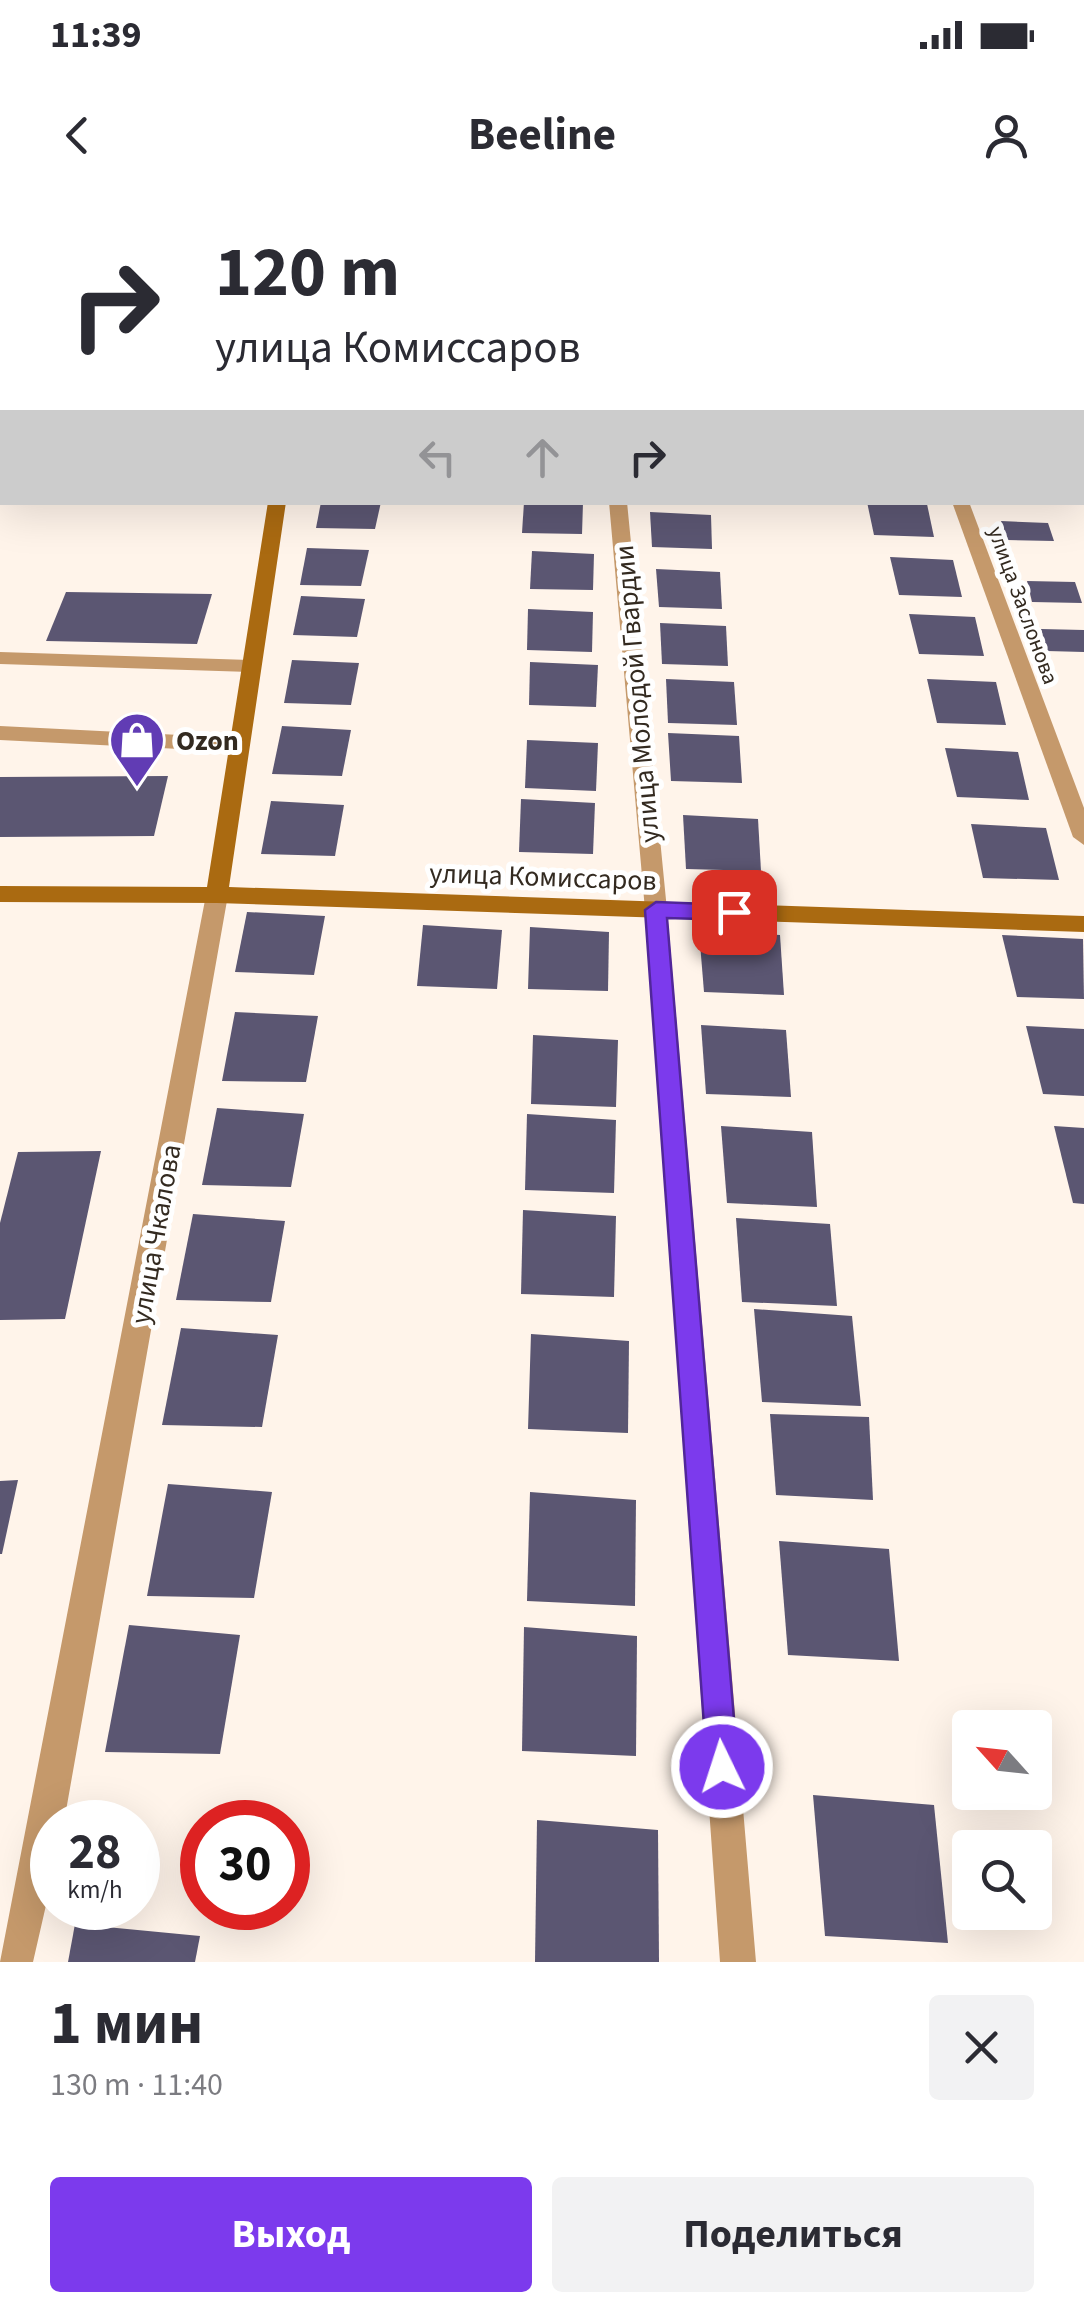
<!DOCTYPE html>
<html lang="ru">
<head>
<meta charset="utf-8">
<style>
  body { margin:0; font-family:"Source Sans 3",sans-serif; background:#f2f2f3; color:#2b2b33; height:100vh; display:flex; flex-direction:column; font-size:38px; white-space:nowrap }
  * { box-sizing:border-box; margin:0 }
  p { font-size:32px; color:#7c7c81 }
  .icon { flex:none; width:55px; height:55px; fill:none; stroke:currentColor; stroke-width:2; stroke-linecap:round; stroke-linejoin:round }
  .map { position:relative; height:1762px; overflow:hidden }
  .details { display:flex; flex-direction:column; background:#fff; flex:1 }
  .details>* { flex:none }
  .guide { position:absolute; left:0px; top:0px; width:1085px; height:305px; box-shadow:0 10px 40px #0002; background:#fff; color:#2b2b33; overflow:hidden }
  .needle { width:65px; rotate:297deg }
  .tools { position:absolute; left:952px; top:1510px; display:grid; gap:20px }
  .tools a { display:grid; place-items:center; width:100px; height:100px; border-radius:10px; background:#fff; box-shadow:0 10px 40px #0002; font-size:50px }
  .speed { position:absolute; left:30px; top:1600px; display:flex; gap:20px; font-size:50px; font-weight:700; text-align:center }
  .speed>* { display:grid; place-content:center; width:130px; height:130px; border-radius:50%; background:#fff; box-shadow:0 10px 40px #0002; line-height:1 }
  .speed small { font-size:25px; font-weight:400 }
  .speed .limit { border:15px solid #d22; background:#fff; color:#111 }
  .pin { position:absolute; display:grid; place-items:center; width:85px; height:85px; color:#fff; margin:-42px; border-radius:20px; box-shadow:0 5px 15px #0006 }
  .me { position:absolute; width:110px; margin:-55px; rotate:356deg; stroke-linejoin:round; filter:drop-shadow(0 0 8px #0008) }
  .turn { display:flex; align-items:center; gap:35px; height:210px; padding:0 50px; font-size:45px }
  .turn .icon { width:130px; height:130px; stroke-width:2.5 }
  .turn b { display:block; font-size:70px; line-height:85px }
  .lanes { display:flex; align-items:center; height:95px; padding:0 50px; background:#0003; justify-content:center; gap:50px; direction:ltr }
  .lanes .off { opacity:.35 }
  .round { display:grid; place-items:center; flex:none; width:105px; height:105px; border-radius:10px; background:#f2f2f3 }
  .head { display:flex; align-items:center; justify-content:space-between; height:170px; padding:0 50px }
  h1 { font-size:60px; font-weight:700; line-height:75px }
  .cta { display:flex; gap:20px; margin-top:auto; padding:20px 50px }
  .cta a { flex:1; height:115px; border-radius:10px; background:#7c3aed; color:#fff; font-size:40px; font-weight:700; line-height:115px; text-align:center }
  .cta a+a { background:#f2f2f3; color:#2b2b33 }
  .status { display:flex; justify-content:space-between; align-items:center; height:70px; padding:0 50px; background:#fff; direction:ltr }
  .status svg { height:28px; fill:currentColor }
  header { display:flex; justify-content:space-between; align-items:center; height:130px; padding:0 50px; background:#fff; font-size:45px; font-weight:700 }
  .map>svg:first-child { display:block }
</style>
</head>
<body>
<div class="status"><b>11:39</b><svg viewBox="0 0 49 12"><path d="M0 12V9h3v3zM5 12V6h3v6zM10 12V3h3v9zM15 12V0h3v12zM26 1h20v11H26zM47 4h2v5h-2z"/></svg></div>
<header><svg class="icon" aria-label="back" viewBox="0 0 24 24"><path d="M15 5l-7 7 7 7"/></svg>Beeline<svg class="icon" aria-label="person" viewBox="0 0 24 24"><circle cx="12" cy="8" r="4"/><path d="M4 21q1-7 8-7t8 7"/></svg></header>
<div class="map">
<svg width="1084" height="1762" viewBox="0 0 1084 1762">
  <rect width="100%" height="100%" fill="#fff4ea"/>
  <g fill="#5b5672">
    <path d="M 321,302 L 381,302 L 375,329 L 316,328 Z"/>
    <path d="M 524,302 L 583,302 L 582,334 L 522,333 Z"/>
    <path d="M 867,302 L 927,304 L 934,337 L 874,335 Z"/>
    <path d="M 650,312 L 711,315 L 712,349 L 652,347 Z"/>
    <path d="M 1001,321 L 1048,323 L 1054,341 L 1007,340 Z"/>
    <path d="M 307,348 L 369,350 L 361,386 L 300,385 Z"/>
    <path d="M 532,351 L 594,354 L 593,390 L 530,389 Z"/>
    <path d="M 890,357 L 953,360 L 962,397 L 899,395 Z"/>
    <path d="M 656,369 L 720,372 L 722,409 L 659,407 Z"/>
    <path d="M 1027,381 L 1075,382 L 1082,403 L 1032,402 Z"/>
    <path d="M 66,392 L 212,394 L 197,444 L 46,441 Z"/>
    <path d="M 301,396 L 365,399 L 357,437 L 293,435 Z"/>
    <path d="M 528,409 L 593,412 L 592,452 L 527,450 Z"/>
    <path d="M 909,414 L 975,417 L 984,456 L 919,454 Z"/>
    <path d="M 660,423 L 726,426 L 728,466 L 662,464 Z"/>
    <path d="M 1041,429 L 1084,430 L 1084,452 L 1047,451 Z"/>
    <path d="M 292,460 L 359,463 L 351,505 L 284,503 Z"/>
    <path d="M 530,462 L 598,465 L 596,507 L 529,505 Z"/>
    <path d="M 666,479 L 734,482 L 737,525 L 668,523 Z"/>
    <path d="M 927,479 L 996,482 L 1006,525 L 937,523 Z"/>
    <path d="M 282,526 L 351,530 L 342,576 L 272,574 Z"/>
    <path d="M 668,533 L 739,536 L 742,583 L 671,581 Z"/>
    <path d="M 527,540 L 598,543 L 596,591 L 525,588 Z"/>
    <path d="M 945,548 L 1018,552 L 1029,600 L 957,597 Z"/>
    <path d="M 168,576 L 154,636 L 0,637 L 0,577 Z"/>
    <path d="M 521,599 L 595,603 L 593,654 L 519,652 Z"/>
    <path d="M 271,601 L 344,605 L 335,656 L 261,654 Z"/>
    <path d="M 683,615 L 758,619 L 761,671 L 686,669 Z"/>
    <path d="M 971,624 L 1046,628 L 1059,680 L 983,678 Z"/>
    <path d="M 247,712 L 325,716 L 314,775 L 235,772 Z"/>
    <path d="M 423,725 L 502,730 L 497,789 L 417,786 Z"/>
    <path d="M 530,727 L 609,732 L 608,791 L 528,789 Z"/>
    <path d="M 699,731 L 780,735 L 784,795 L 704,792 Z"/>
    <path d="M 1002,735 L 1083,739 L 1084,799 L 1017,797 Z"/>
    <path d="M 235,812 L 318,816 L 306,882 L 222,881 Z"/>
    <path d="M 701,825 L 786,830 L 791,897 L 706,894 Z"/>
    <path d="M 1026,826 L 1084,829 L 1084,896 L 1043,894 Z"/>
    <path d="M 533,835 L 618,840 L 616,907 L 531,904 Z"/>
    <path d="M 217,908 L 304,914 L 291,987 L 202,985 Z"/>
    <path d="M 527,914 L 616,920 L 614,993 L 525,990 Z"/>
    <path d="M 721,926 L 812,932 L 817,1007 L 727,1003 Z"/>
    <path d="M 1054,926 L 1084,928 L 1084,1004 L 1073,1003 Z"/>
    <path d="M 101,951 L 65,1119 L 0,1120 L 0,1023 L 18,952 Z"/>
    <path d="M 523,1010 L 616,1016 L 614,1097 L 521,1094 Z"/>
    <path d="M 193,1014 L 285,1021 L 271,1102 L 176,1100 Z"/>
    <path d="M 736,1018 L 830,1024 L 837,1106 L 742,1102 Z"/>
    <path d="M 754,1109 L 852,1116 L 861,1206 L 762,1202 Z"/>
    <path d="M 181,1128 L 278,1135 L 262,1227 L 162,1225 Z"/>
    <path d="M 531,1134 L 629,1141 L 628,1233 L 528,1229 Z"/>
    <path d="M 770,1214 L 869,1217 L 873,1300 L 776,1295 Z"/>
    <path d="M 18,1280 L 2,1354 L 0,1354 L 0,1281 Z"/>
    <path d="M 168,1284 L 272,1292 L 254,1398 L 147,1396 Z"/>
    <path d="M 530,1292 L 636,1300 L 635,1406 L 527,1401 Z"/>
    <path d="M 779,1341 L 889,1349 L 899,1461 L 788,1455 Z"/>
    <path d="M 129,1425 L 240,1435 L 220,1554 L 105,1552 Z"/>
    <path d="M 524,1427 L 637,1436 L 636,1556 L 522,1551 Z"/>
    <path d="M 813,1595 L 934,1605 L 948,1743 L 825,1736 Z"/>
    <path d="M 537,1620 L 658,1630 L 659,1762 L 535,1762 Z"/>
    <path d="M 75,1724 L 200,1736 L 195,1762 L 68,1762 Z"/>
  </g>
  <g fill="none" stroke-linecap="round" stroke-linejoin="round">
    <g fill="#c5996b" fill-rule="evenodd">
      <rect x="0" y="107" width="2" height="8"/>
      <rect x="0" y="200" width="2" height="10"/>
      <path d="M 0,452 L 250,460 L 260,466 L 250,472 L 0,464 Z"/>
      <path d="M 0,526 L 240,538 L 250,545 L 240,552 L 0,540 Z"/>
    </g>
    <g fill="#c5996b" fill-rule="evenodd">
      <path d="M 846,0 L 860,0 L 861,2 L 848,2 Z"/>
      <rect x="1082" y="111" width="2" height="8"/>
      <rect x="0" y="281" width="2" height="10"/>
      <path d="M 609,302 L 627,302 L 667,710 L 756,1762 L 720,1762 L 645,710 Z"/>
      <path d="M 952,302 L 969,302 L 1084,608 L 1084,645 L 1073,637 Z"/>
      <path d="M 217,687 L 228,695 L 64,1622 L 52,1622 L 52,1679 L 33,1762 L 0,1762 L 206,695 Z"/>
    </g>
    <g fill="#aa6a11" fill-rule="evenodd">
      <rect x="1082" y="286" width="2" height="10"/>
      <path d="M 268,302 L 286,302 L 229,687 L 1084,716 L 1084,732 L 217,703 L 0,702 L 0,686 L 207,687 Z"/>
    </g>
  </g>
  <path fill="#7c3aed" stroke="#51269a" stroke-width="2.5" d="M 656,702 L 734,705 L 744,712 L 734,720 L 667,718 L 738,1567 L 733,1578 L 722,1583 L 712,1578 L 707,1567 L 645,710 Z"/>
  <defs>
    <g id="shop-pin" transform="scale(2.875)"><path d="M0 17L-7.5 6A9.5 9.5 0 1 1 7.5 6Z" fill="#613cb4" stroke="#fff"/><path d="M-5-2.5h2.3a2.7 3.5 0 0 1 5.4 0H5L5.5 6h-11ZM-1.5-2.5h3a1.5 2.3 0 0 0-3 0Z" fill="#fff"/></g>
  </defs>
  <g fill-rule="evenodd">
    <use href="#shop-pin" x="137" y="540"/>
  </g>
  <g text-anchor="middle" stroke-width="10" stroke-linejoin="round" paint-order="stroke">
    <g font-size="22" fill="#332a20" stroke="#fff">
      <text transform="translate(1024 405) rotate(70)" y="8">улица Заслонова</text>
    </g>
    <g font-size="28" fill="#332a20" stroke="#fff">
      <text transform="translate(636 494) rotate(-95)" y="10">улица Молодой Гвардии</text>
      <text transform="translate(543 676) rotate(2)" y="10">улица Комиссаров</text>
      <text transform="translate(155 1034) rotate(-80)" y="10">улица Чкалова</text>
    </g>
    <g font-size="28" font-weight="bold" fill="#332a20" stroke="#fff" text-anchor="start">
      <text x="176" y="550">Ozon</text>
    </g>
  </g>
</svg>
<div class="tools">
<a><svg class="needle" viewBox="-14 -14 28 28"><path d="M0-13l5 13h-10z" fill="#e53935"/><path d="M0 13l5-13h-10z" fill="#7c7c81"/></svg></a>
<a><svg class="icon" aria-label="search" viewBox="0 0 24 24"><circle cx="10" cy="10" r="6"/><path d="M15 15l6 6"/></svg></a>
</div>
<div class="speed"><div>28<small>km/h</small></div><div class="limit">30</div></div>
<div class="pin" style="left:734px;top:712px;background:#d93025"><svg class="icon" aria-label="arrive" viewBox="0 0 24 24"><path d="M6 21V4h12l-3 4 3 4H6"/></svg></div>
<svg class="me" style="left:722px;top:1567px" viewBox="-20 -20 40 40"><circle r="17" fill="#7c3aed" stroke="#fff" stroke-width="3"/><path d="M0-11L8 9 0 5-8 9z" fill="#fff"/></svg>
<div class="guide">
<div class="turn"><svg class="icon" aria-label="right" viewBox="0 0 24 24"><path d="M7 20v-9h11M14 6l5 5-5 5"/></svg><div><b>120 m</b>улица Комиссаров</div></div>
<div class="lanes"><svg class="icon off" aria-label="left" viewBox="0 0 24 24"><path d="M17 20v-9H6M10 6l-5 5 5 5"/></svg><svg class="icon off" aria-label="ahead" viewBox="0 0 24 24"><path d="M12 20V5M6 11l6-6 6 6"/></svg><svg class="icon" aria-label="right" viewBox="0 0 24 24"><path d="M7 20v-9h11M14 6l5 5-5 5"/></svg></div>
</div>
</div>
<section class="details">
<div class="head"><div><h1>1 мин</h1><p>130 m · 11:40</p></div><a class="round"><svg class="icon" aria-label="close" viewBox="0 0 24 24"><path d="M6 6l12 12M18 6L6 18"/></svg></a></div>
<div class="cta"><a>Выход</a><a>Поделиться</a></div>
</section>
</body>
</html>
